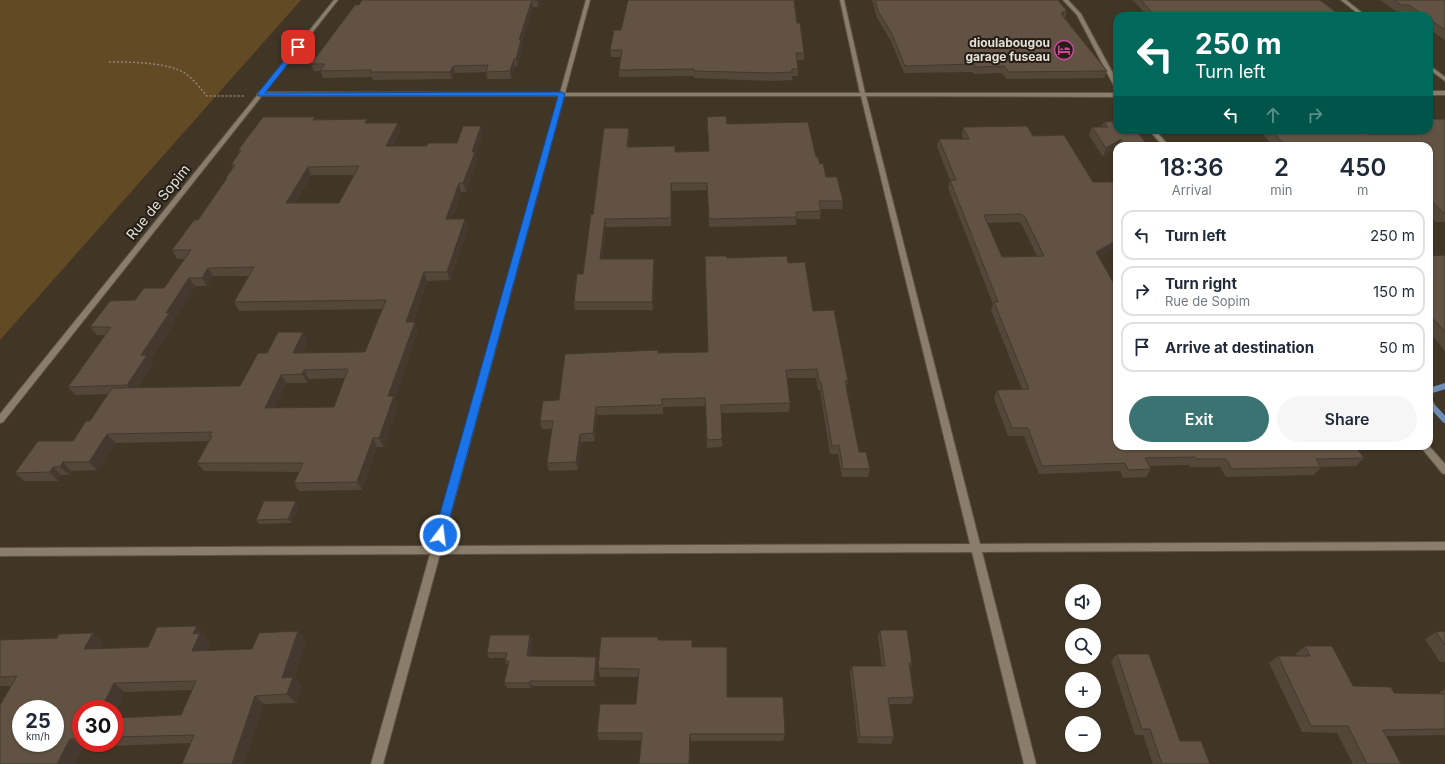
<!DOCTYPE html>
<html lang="en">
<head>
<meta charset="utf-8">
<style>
  body { margin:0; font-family:Inter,sans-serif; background:#f6f6f7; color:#1f2937; height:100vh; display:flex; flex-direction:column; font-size:15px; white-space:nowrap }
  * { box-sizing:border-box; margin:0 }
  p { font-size:13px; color:#747a83 }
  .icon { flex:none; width:22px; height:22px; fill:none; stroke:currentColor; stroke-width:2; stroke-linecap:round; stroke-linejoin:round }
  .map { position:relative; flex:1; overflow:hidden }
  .drawer { position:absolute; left:1113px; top:142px; width:320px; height:308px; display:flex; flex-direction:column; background:#fff; border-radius:12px; box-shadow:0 1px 3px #0004 }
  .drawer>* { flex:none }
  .guide { position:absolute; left:1113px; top:12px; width:320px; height:122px; border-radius:12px; box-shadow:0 1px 3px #0004; background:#00695c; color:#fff; overflow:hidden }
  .controls { position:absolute; left:1065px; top:584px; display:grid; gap:8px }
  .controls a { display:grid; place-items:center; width:36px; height:36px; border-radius:50%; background:#fff; box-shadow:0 1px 3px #0004; font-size:20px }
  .speed { position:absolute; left:12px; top:700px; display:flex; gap:8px; font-size:20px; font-weight:700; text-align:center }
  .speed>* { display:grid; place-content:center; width:52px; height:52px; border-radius:50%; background:#fff; box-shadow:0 1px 3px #0004; line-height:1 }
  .speed small { font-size:10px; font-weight:400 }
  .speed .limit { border:6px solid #d22; background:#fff; color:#111 }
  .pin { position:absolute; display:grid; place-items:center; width:34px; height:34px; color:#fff; margin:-17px; border-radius:8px; box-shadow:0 2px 6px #0006 }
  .me { position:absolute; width:44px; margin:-22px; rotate:15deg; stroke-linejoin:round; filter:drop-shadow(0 0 3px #0008) }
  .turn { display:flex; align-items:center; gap:14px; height:84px; padding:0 16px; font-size:18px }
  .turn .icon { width:52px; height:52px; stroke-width:2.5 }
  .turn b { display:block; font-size:28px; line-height:34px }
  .lanes { display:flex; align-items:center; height:38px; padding:0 16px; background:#0003; justify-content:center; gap:20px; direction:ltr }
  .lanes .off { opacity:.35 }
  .eta { display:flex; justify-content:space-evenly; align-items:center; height:68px; text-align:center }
  .eta b { font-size:24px; font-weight:600; line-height:28px }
  .button { display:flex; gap:8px; margin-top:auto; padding:8px 16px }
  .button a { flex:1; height:46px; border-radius:24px; background:#3b7372; color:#fff; font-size:16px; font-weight:600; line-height:46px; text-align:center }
  .button a+a { background:#f6f6f7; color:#1f2937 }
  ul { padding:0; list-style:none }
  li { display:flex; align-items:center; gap:12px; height:50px; margin:0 8px 6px; padding:0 8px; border:2px solid #e0e1e3; border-radius:12px }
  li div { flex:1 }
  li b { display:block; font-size:15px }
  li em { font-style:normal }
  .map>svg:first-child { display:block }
</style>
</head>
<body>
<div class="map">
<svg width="1445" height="764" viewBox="0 0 1445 764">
  <rect width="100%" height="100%" fill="#413626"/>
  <path fill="#624a25" d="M 0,0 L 301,0 L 0,340 Z"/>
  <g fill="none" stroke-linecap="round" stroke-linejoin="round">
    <g stroke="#6d8cb6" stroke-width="6">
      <path d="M 1429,391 L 1445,386"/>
      <path d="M 1429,399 L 1432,406 L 1445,420"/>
    </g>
    <g stroke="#5d5346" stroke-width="2">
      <g id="minor">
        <path d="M 586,0 L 590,0 L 565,93 L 860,93 L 840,0 L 844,0 L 865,93 L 1117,93 L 1117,97 L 866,96 L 980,544 L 1445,542 L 1445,550 L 982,552 L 1036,764 L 1024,764 L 972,552 L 440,554 L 383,764 L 371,764 L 430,554 L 0,556 L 0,548 L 432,546 L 559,96 L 260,96 L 257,94 L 260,92 L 560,93 ZM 564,96 L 861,96 L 970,544 L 442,546 Z"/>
        <path d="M 1063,0 L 1068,0 L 1081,14 L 1117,81 L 1117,88 L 1114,86 L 1077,15 Z"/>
        <path d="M 1341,0 L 1346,0 L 1366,16 L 1361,16 Z"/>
        <path d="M 1429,65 L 1445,77 L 1445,81 L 1429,69 Z"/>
        <rect x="1429" y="91" width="16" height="4"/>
        <path d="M 1149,130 L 1155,130 L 1169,146 L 1163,146 Z"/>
        <path d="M 1420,446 L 1429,446 L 1445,464 L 1445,474 L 1442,473 Z"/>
      </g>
    </g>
    <g stroke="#5d5346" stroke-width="2">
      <path id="tertiary" d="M 334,0 L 338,0 L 3,422 L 0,423 L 0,414 Z"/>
    </g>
    <path stroke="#8f8679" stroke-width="1.5" stroke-dasharray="2 2" stroke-linecap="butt" d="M 109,62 C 130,62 164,62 183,72 C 192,77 200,88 207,96 L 244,96"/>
    <use href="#minor" fill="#8a7d6b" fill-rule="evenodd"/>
    <use href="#tertiary" fill="#8a7d6b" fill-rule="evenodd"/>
  </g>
  <g fill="#53473a" fill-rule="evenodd">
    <path d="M 362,0 L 541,0 L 538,7 L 533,7 L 522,42 L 523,47 L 517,66 L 515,66 L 511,79 L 487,79 L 486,72 L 455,73 L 452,79 L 373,80 L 372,77 L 323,78 L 320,71 L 314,71 L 311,64 L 359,5 Z"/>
    <path d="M 872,0 L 1058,0 L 1067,11 L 1065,18 L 1107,71 L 1104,78 L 1007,79 L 1002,73 L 974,74 L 972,72 L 904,73 L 891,41 L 877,18 Z"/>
    <path d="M 1133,0 L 1320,0 L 1341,16 L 1147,16 Z"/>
    <path d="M 1380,0 L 1445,0 L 1445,40 L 1429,29 L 1429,16 L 1411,16 L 1405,12 L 1397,12 Z"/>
    <path d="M 610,50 L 804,53 L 804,60 L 797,60 L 798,69 L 798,76 L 792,76 L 792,80 L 773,81 L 694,78 L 694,76 L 619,77 L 619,70 L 621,57 L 611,57 Z"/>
    <path d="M 316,119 L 369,123 L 398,123 L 400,131 L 393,146 L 427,146 L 457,143 L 483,134 L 475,155 L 477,160 L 466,192 L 461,192 L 452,219 L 465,219 L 468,228 L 450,280 L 427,281 L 413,322 L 418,330 L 395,397 L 398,405 L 383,447 L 377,447 L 362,490 L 299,491 L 294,483 L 299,472 L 204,471 L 197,463 L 209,441 L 115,443 L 97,470 L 71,471 L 69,475 L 61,475 L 58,481 L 24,481 L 15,473 L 73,441 L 90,421 L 108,394 L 75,395 L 68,387 L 105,335 L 97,335 L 90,327 L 135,300 L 164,288 L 185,259 L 177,259 L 172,250 L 198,220 L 226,180 L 225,179 L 233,168 L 231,165 L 240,152 L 238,150 ZM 311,175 L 354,175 L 339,203 L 295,203 ZM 213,276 L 249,276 L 234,302 L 239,311 L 382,309 L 365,352 L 302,353 L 308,340 L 267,353 L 240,386 L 138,388 L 153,363 L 150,360 L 175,321 L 174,319 L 195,286 L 207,286 ZM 345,378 L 334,407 L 274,408 L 286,383 L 307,383 L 309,379 Z"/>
    <path d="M 1445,119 L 1445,222 L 1436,222 L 1429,214 L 1429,146 L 1273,146 L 1261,132 L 1262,130 L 1364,130 L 1369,134 L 1411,134 L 1411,133 L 1408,130 L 1429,130 Z"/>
    <path d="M 1104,122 L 1138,130 L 1137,132 L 1148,146 L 1117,146 L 1103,157 L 1089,135 L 1092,127 L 1102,127 Z"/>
    <path d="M 727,124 L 816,157 L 820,164 L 826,177 L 843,201 L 842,209 L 820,209 L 821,211 L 820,219 L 796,219 L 796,225 L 709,227 L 708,190 L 672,191 L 671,226 L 606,227 L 602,259 L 654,267 L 653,310 L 575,310 L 574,302 L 583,274 L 593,215 L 630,135 L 629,147 L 675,146 L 675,152 L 709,151 Z"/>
    <path d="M 963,127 L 1033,136 L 1093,182 L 1117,182 L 1117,248 L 1116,247 L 1099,257 L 1117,446 L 1364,458 L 1356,466 L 1321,467 L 1314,475 L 1226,477 L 1220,467 L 1190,467 L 1189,465 L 1149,466 L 1151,469 L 1146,477 L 1123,478 L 1120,471 L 1039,474 L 1024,436 L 1008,436 L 994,398 L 997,390 L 1022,389 L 991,310 L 993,304 L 948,188 L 950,180 L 937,147 L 939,139 L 963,139 L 962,135 ZM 1019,222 L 1022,225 L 1037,256 L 1002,257 L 987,223 Z"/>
    <path d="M 1445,255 L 1445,351 L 1429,332 L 1429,256 Z"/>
    <path d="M 727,258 L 788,263 L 813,311 L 848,381 L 846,388 L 859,452 L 870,469 L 868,477 L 842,477 L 838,454 L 830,454 L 820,390 L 818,390 L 816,378 L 787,378 L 790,403 L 789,412 L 721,413 L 722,447 L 707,448 L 706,406 L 663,407 L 663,414 L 597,415 L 595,441 L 581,442 L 578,470 L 549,471 L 547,463 L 552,429 L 542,429 L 540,421 L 559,400 L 659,353 L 708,352 Z"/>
    <path d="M 296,501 L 299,505 L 291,523 L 259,524 L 256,520 Z"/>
    <path d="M 880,630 L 912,663 L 910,669 L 914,697 L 911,704 L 889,704 L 894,737 L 891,744 L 858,743 L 850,672 L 852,666 L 882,666 L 878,637 Z"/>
    <path d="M 1445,631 L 1445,662 L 1440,662 L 1425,639 L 1436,632 Z"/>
    <path d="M 93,633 L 104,642 L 100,649 L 148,647 L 206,635 L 205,638 L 210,642 L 206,651 L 252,649 L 306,641 L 294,678 L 301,686 L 296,703 L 264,704 L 190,743 L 83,747 L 74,764 L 0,764 L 11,686 L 0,686 L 0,640 L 57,638 ZM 192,690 L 181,715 L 115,718 L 115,743 L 81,743 L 81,709 L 125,692 Z"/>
    <path d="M 530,635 L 532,640 L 530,656 L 596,657 L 597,662 L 595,686 L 532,686 L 531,688 L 507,688 L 504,683 L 508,666 L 505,661 L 506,658 L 489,658 L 487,653 Z"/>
    <path d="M 658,640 L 692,647 L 727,697 L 785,734 L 783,741 L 691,741 L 599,740 L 597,733 L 636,704 L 639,677 L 600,677 L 598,668 Z"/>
    <path d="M 1305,646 L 1353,686 L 1394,693 L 1437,694 L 1445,689 L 1445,735 L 1386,736 L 1401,764 L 1353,764 L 1337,733 L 1302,732 L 1269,663 L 1278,656 L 1297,656 L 1296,654 Z"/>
    <path d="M 1117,654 L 1180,741 L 1210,764 L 1153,764 L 1143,735 L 1135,735 L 1111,661 Z"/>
  </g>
  <g fill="#44392f">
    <path d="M 532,0 L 533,7 L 522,42 L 523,47 L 517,66 L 516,59 L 519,40 Z"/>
    <path d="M 537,0 L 541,0 L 538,7 Z"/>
    <path d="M 514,59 L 515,66 L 511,79 L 510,71 Z"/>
    <path d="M 453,66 L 455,73 L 452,79 L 450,72 Z"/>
    <path d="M 367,119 L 370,127 L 365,123 Z"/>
    <path d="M 398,123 L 400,131 L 389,155 L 386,146 Z"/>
    <path d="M 481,126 L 483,134 L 475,155 L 477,160 L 466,192 L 463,183 L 472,152 Z"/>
    <path d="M 629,128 L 630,135 L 628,155 L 627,147 Z"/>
    <path d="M 1121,139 L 1118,146 L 1117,146 L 1117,147 L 1103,157 L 1106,148 Z"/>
    <path d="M 308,167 L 311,175 L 290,211 L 286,203 Z"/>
    <path d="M 459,183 L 461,192 L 449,228 L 446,219 Z"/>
    <path d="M 671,183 L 672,191 L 671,226 Z"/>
    <path d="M 465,219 L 468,228 L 450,280 L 447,272 Z"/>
    <path d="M 605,219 L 606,227 L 601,267 L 600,259 Z"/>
    <path d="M 1117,240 L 1117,245 L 1116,247 L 1093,261 L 1096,252 Z"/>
    <path d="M 654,259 L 654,267 L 653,310 L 652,302 Z"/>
    <path d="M 208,268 L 213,276 L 207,286 L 202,278 Z"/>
    <path d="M 424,272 L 427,281 L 410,330 L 406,322 Z"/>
    <path d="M 189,278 L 195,286 L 174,319 L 175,321 L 150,360 L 153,363 L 134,394 L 127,385 L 141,355 L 166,313 Z"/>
    <path d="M 415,322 L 418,330 L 395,397 L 398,405 L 383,447 L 379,438 L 388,396 Z"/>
    <path d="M 303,332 L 308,340 L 298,361 L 293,353 Z"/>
    <path d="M 304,370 L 309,379 L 307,383 L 302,374 Z"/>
    <path d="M 281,375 L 286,383 L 270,416 L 265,408 Z"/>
    <path d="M 596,407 L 597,415 L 595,441 L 593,433 Z"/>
    <path d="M 107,434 L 115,443 L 97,470 L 89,462 Z"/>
    <path d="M 580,434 L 581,442 L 578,470 L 576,462 Z"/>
    <path d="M 373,438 L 377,447 L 362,490 L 357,482 Z"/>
    <path d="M 63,462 L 71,471 L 69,475 L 60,467 Z"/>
    <path d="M 53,467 L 61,475 L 58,481 L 50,472 Z"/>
    <path d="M 296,501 L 299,505 L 291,523 L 288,519 Z"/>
    <path d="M 197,626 L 206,635 L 205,638 L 210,642 L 202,660 L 192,651 L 193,634 Z"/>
    <path d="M 298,631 L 306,641 L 294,678 L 301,686 L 296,703 L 287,694 L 282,678 Z"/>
    <path d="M 93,633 L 104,642 L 96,658 L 84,649 Z"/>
    <path d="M 530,635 L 532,640 L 529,661 L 527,656 Z"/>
    <path d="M 596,657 L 597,662 L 595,686 L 594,681 Z"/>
    <path d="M 530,681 L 532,686 L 531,688 L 529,683 Z"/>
    <path d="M 114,683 L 125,692 L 115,714 L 115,709 L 101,709 Z"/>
    <path d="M 255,696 L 264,704 L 244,764 L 232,764 Z"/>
    <path d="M 690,734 L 691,741 L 690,764 L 689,764 Z"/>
    <path d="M 70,739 L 83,747 L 74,764 L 57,764 Z"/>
  </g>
  <g fill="#615243" stroke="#44392f" fill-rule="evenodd">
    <path d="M 362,0 L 537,0 L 532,0 L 519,40 L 521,40 L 516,59 L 514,59 L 510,71 L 486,72 L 488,65 L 453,66 L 450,72 L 370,72 L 371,70 L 320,71 L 325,64 L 311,64 L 355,5 L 359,5 Z"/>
    <path d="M 628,0 L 794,0 L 797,23 L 800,23 L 804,53 L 796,53 L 798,69 L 792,69 L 792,72 L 773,73 L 694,71 L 694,69 L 619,70 L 622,50 L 610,50 L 614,30 L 621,30 Z"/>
    <path d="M 875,0 L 1058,0 L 1067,11 L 1062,12 L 1064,14 L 1061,14 L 1107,71 L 1009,72 L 1004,66 L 975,67 L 974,64 L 905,66 L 892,34 L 878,11 Z"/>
    <path d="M 1141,0 L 1320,0 L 1341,16 L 1155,16 Z"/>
    <path d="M 1394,0 L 1445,0 L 1445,30 L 1429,19 L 1429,16 L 1425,16 L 1409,5 L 1401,5 Z"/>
    <path d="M 726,116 L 727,124 L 808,122 L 816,157 L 818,157 L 820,164 L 823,163 L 826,177 L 837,177 L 843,201 L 819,201 L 821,211 L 796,212 L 797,217 L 709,219 L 707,183 L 671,183 L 671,218 L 605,219 L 600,259 L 654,259 L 652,302 L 574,302 L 577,274 L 583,274 L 591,214 L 593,215 L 604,128 L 629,128 L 627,147 L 675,146 L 675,152 L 709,151 L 707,117 Z"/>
    <path d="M 263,117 L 315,117 L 313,120 L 367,119 L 365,123 L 398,123 L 386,146 L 427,146 L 428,143 L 457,143 L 463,126 L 481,126 L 472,152 L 475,152 L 463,183 L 459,183 L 446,219 L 465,219 L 447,272 L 424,272 L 406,322 L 415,322 L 388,396 L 394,396 L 379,438 L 373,438 L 357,482 L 294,483 L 303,463 L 197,463 L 212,436 L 209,436 L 212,432 L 107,434 L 89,462 L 63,462 L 60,467 L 53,467 L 50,472 L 15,473 L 38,441 L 73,441 L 86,421 L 90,421 L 112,388 L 240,386 L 258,353 L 267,353 L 278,332 L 303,332 L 293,353 L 365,352 L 386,300 L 234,302 L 254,267 L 208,268 L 202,278 L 189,278 L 166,313 L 170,312 L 141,355 L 147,355 L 127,385 L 68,387 L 111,327 L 90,327 L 110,301 L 135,300 L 144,288 L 164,288 L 191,250 L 172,250 L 194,220 L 198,220 L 227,178 L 225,179 L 235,165 L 231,165 L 241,150 L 238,150 ZM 359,166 L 339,203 L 286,203 L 308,167 ZM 348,369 L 334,407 L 265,408 L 281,375 L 302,374 L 304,370 Z"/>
    <path d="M 1429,119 L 1445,119 L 1445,213 L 1444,213 L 1429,199 L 1429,146 L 1286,146 L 1271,130 L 1364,130 L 1369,134 L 1417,134 L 1413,131 L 1429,130 Z"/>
    <path d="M 1117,121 L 1117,130 L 1136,130 L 1148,146 L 1126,146 L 1121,139 L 1106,148 L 1092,127 L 1108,127 L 1104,122 Z"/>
    <path d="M 1027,126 L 1033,136 L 1064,135 L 1093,182 L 1117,182 L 1117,240 L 1096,252 L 1117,289 L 1117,446 L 1355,446 L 1364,458 L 1316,459 L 1321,467 L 1232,469 L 1226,459 L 1196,459 L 1195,457 L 1145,458 L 1151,469 L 1128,470 L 1125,463 L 1042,466 L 1028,428 L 1012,428 L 997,390 L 1029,389 L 994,302 L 998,302 L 950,180 L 956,180 L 939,139 L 969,139 L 963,127 ZM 1021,214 L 1025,217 L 1044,256 L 1002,257 L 984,215 Z"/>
    <path d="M 1445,255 L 1445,332 L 1429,314 L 1429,256 Z"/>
    <path d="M 705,256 L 727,256 L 727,258 L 787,256 L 788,263 L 805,262 L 813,311 L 834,310 L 848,381 L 845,381 L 859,452 L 866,452 L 870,469 L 843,469 L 839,445 L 832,446 L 821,382 L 819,382 L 817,369 L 786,370 L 790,403 L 721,405 L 722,439 L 707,440 L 705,398 L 662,399 L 662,405 L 596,407 L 593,433 L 580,434 L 576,462 L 547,463 L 553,421 L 540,421 L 543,401 L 559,400 L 565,354 L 658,350 L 658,353 L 708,352 Z"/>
    <path d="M 264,501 L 296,501 L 288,519 L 256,520 Z"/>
    <path d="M 197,626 L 193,634 L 200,633 L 192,651 L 252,649 L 259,633 L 298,631 L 282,678 L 293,677 L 287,694 L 255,696 L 232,764 L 182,764 L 194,735 L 115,737 L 115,718 L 181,715 L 196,681 L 114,683 L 101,709 L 81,709 L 81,739 L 70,739 L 57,764 L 0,764 L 0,705 L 17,676 L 0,677 L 0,640 L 57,638 L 59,634 L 93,633 L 84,649 L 148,647 L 157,627 ZM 21,709 L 55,709 L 55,743 L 21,743 Z"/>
    <path d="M 880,630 L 907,630 L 912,663 L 909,663 L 914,697 L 888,698 L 894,737 L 860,737 L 852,666 L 885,666 Z"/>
    <path d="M 1445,631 L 1445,645 L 1436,632 Z"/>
    <path d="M 490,635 L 530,635 L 527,656 L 596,657 L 594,681 L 530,681 L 529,683 L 504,683 L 509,661 L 505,661 L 507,653 L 487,653 Z"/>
    <path d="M 601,637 L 658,637 L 658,640 L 692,640 L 692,647 L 727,647 L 727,697 L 783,697 L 785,734 L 690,734 L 689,764 L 639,764 L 642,733 L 597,733 L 600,704 L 636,704 L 639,669 L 598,668 Z"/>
    <path d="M 1305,646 L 1332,646 L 1353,686 L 1391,687 L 1394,693 L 1445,694 L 1445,729 L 1383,730 L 1401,764 L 1367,764 L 1348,726 L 1311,726 L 1278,656 L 1310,656 Z"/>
    <path d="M 1117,654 L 1149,654 L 1180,741 L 1201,741 L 1210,764 L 1162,764 L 1150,729 L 1142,729 Z"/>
  </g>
  <path fill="#1a73e8" stroke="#114b97" d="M 296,46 L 301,47 L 265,93 L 562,92 L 565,94 L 445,535 L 443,538 L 440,540 L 436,538 L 434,535 L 558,96 L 258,96 L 258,93 Z"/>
  <defs>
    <g id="hotel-ring" transform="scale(1)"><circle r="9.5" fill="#231e17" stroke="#d1479c" stroke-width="1.5"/><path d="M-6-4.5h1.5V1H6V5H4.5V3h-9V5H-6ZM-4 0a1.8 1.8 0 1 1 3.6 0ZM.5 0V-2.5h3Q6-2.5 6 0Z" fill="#d1479c"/></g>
  </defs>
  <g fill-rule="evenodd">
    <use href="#hotel-ring" x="1064" y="50"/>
  </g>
  <g text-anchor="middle" stroke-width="4" stroke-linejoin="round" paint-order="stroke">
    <g font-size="12" font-weight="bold" fill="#e6dfd5" stroke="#231e17" text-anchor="end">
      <text x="1050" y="47">dioulabougou<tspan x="1050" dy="14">garage fuseau</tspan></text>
    </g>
    <g font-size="14" fill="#e6dfd5" stroke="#231e17">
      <text transform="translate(158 202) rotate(-51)" y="5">Rue de Sopim</text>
    </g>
  </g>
</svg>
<div class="controls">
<a><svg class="icon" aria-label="sound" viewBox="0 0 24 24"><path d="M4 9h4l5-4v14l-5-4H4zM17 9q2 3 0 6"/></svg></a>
<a><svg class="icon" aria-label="search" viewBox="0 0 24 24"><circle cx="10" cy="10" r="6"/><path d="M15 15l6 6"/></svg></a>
<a>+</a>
<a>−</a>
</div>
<div class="speed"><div>25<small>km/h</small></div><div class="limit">30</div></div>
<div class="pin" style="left:298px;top:47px;background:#d93025"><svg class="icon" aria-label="arrive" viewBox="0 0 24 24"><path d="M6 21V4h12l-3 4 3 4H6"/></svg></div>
<svg class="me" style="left:440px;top:535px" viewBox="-20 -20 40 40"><circle r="17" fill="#1a73e8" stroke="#fff" stroke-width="3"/><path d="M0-11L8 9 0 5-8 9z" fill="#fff"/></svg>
<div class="guide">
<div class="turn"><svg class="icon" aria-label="left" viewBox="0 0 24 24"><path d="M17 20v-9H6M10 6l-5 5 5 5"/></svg><div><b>250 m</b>Turn left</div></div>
<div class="lanes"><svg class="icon" aria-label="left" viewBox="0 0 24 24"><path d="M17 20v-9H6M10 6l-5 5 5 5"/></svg><svg class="icon off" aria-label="ahead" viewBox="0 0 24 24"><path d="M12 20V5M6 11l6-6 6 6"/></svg><svg class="icon off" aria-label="right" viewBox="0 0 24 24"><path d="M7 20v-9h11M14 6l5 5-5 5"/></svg></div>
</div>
<section class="drawer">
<div class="eta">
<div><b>18:36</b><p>Arrival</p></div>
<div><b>2</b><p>min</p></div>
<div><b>450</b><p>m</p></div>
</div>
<ul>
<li><svg class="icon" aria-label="left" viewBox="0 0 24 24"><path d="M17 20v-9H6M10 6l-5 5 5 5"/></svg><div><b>Turn left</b></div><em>250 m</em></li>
<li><svg class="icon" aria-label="right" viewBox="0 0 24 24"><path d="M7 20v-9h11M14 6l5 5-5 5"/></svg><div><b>Turn right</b><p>Rue de Sopim</p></div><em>150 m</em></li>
<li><svg class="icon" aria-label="arrive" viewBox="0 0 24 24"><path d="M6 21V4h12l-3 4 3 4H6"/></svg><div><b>Arrive at destination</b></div><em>50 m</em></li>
</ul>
<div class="button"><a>Exit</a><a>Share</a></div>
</section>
</div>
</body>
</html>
